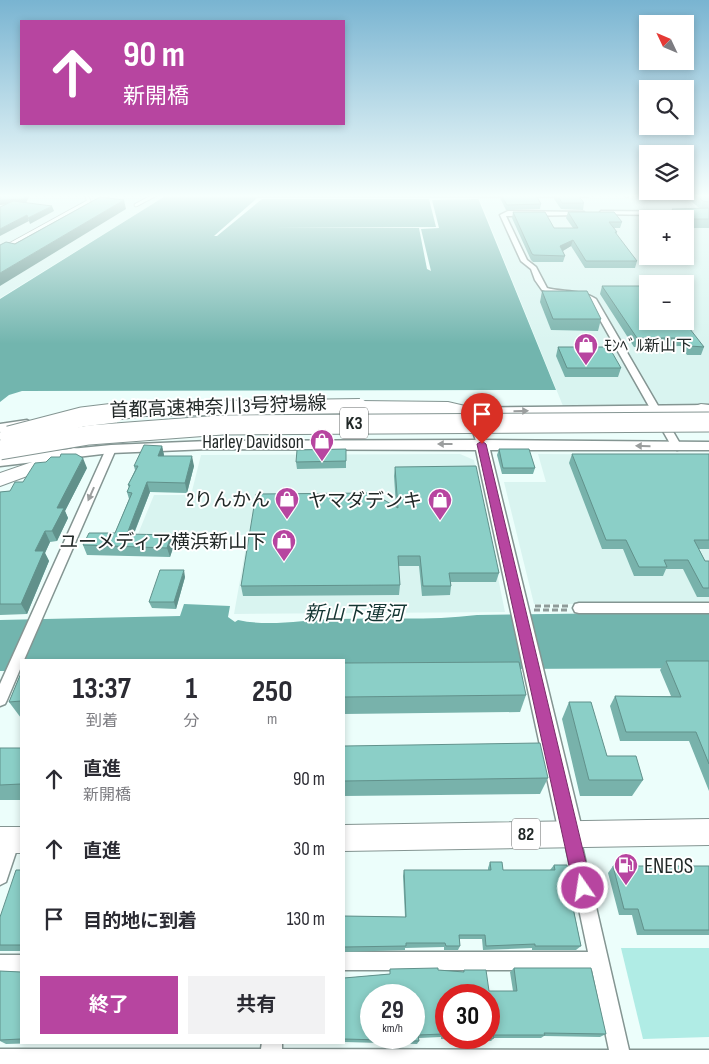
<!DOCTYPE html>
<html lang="ja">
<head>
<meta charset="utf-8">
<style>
  body { margin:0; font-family:"Sofia Sans Condensed","Noto Sans JP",sans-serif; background:#f2f2f3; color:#2b2b33; height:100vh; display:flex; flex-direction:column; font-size:19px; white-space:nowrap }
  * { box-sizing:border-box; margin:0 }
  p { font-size:16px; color:#7c7c81 }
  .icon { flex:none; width:28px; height:28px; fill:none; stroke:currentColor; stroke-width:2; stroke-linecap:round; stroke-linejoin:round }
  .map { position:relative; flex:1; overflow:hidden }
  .drawer { position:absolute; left:20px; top:659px; width:325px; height:385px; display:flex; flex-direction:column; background:#fff; border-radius:0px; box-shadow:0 2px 8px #0003 }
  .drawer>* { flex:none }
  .guide { position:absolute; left:20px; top:20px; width:325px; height:105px; border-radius:0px; box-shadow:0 2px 8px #0003; background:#b745a0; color:#fff; overflow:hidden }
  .needle { width:32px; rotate:314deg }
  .fabs { position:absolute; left:639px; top:15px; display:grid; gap:10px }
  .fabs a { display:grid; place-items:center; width:55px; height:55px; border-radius:0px; background:#fff; box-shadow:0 2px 8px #0003; font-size:25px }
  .speed { position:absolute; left:360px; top:984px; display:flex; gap:10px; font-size:25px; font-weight:700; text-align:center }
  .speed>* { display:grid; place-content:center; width:65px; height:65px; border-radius:50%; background:#fff; box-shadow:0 2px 8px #0003; line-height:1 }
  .speed small { font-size:12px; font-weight:400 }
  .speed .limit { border:8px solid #d22; background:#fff; color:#111 }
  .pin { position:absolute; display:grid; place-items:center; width:42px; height:42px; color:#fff; margin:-51px -21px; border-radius:50% 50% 50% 0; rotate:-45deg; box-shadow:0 0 5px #0007 }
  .pin .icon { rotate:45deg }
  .me { position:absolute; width:55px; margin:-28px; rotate:347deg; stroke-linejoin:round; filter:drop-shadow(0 0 4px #0008) }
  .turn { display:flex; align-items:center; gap:18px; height:105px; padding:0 20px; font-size:22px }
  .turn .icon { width:65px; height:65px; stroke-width:2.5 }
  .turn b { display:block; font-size:35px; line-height:42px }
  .eta { display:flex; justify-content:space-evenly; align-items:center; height:85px; text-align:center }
  .eta b { font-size:30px; font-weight:700; line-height:35px }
  .primary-button { display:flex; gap:10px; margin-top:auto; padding:10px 20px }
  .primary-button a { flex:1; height:58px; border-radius:0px; background:#b745a0; color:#fff; font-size:20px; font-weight:700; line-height:58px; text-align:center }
  .primary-button a+a { background:#f2f2f3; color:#2b2b33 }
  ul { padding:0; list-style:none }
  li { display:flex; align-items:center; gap:15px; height:70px; padding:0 20px }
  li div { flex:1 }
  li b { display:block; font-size:19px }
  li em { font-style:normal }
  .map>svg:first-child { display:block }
</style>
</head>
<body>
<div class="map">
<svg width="709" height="1064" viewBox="0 0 709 1064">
  <rect width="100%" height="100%" fill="#ecfefb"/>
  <g fill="#d9f4f0" fill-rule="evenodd">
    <path d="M 0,195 L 167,195 L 0,298 Z"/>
    <path d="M 586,195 L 709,195 L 709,409 L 565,411 L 479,198 L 590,198 ZM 648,219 L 685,219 L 685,256 L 648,256 ZM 648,284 L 685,284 L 685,321 L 648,321 Z"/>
    <path d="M 460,454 L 474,460 L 505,612 L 234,614 L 248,535 L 138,534 L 154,495 L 191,495 L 201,455 Z"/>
    <path d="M 538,454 L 709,455 L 709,604 L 534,604 L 504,482 L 546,482 Z"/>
  </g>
  <path fill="#b0ece5" d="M 621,948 L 709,948 L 709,1037 L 643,1039 Z"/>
  <g fill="#72b5ae">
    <path d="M 167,195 L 585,195 L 590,198 L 478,198 L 556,390 L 22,391 L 9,395 L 0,402 L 0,299 Z"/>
    <path d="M 184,604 L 230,606 L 228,617 L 235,622 L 238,620 C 269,627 302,620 334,619 C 381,617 429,621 477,615 L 709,612 L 709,668 L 344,670 L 344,660 L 21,660 L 21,671 L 0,671 L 0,620 L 180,616 Z"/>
  </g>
  <path fill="#ecfefb" d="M 257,198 L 478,198 L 478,199 L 432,200 L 439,228 L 421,229 L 431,271 L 427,269 L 419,228 L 275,228 L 436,227 L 429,199 L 262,199 L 217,236 L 214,236 Z"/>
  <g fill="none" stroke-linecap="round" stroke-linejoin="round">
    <g stroke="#849592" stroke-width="4.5">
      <g id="lane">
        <path d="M 625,195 L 627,196"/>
        <path d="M 136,205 L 155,195"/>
        <path d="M 0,250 L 89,201 L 86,195"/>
      </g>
    </g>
    <g stroke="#849592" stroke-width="3">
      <g id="street">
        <path d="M 508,211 L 584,212 L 582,215 L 506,216 L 527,260 L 536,267 L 547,288 C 561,292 583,290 596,299 L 682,447 L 680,449 L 677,450 L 672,447 L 590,302 L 586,299 L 557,295 L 542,290 L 535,280 L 531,269 L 521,261 L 500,215 Z"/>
        <path d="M 601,211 L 709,212 L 709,216 L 599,214 Z"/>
        <path d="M 474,416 L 479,419 L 487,444 L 485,446 L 482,447 L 477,444 L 469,419 Z"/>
        <path d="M 111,446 L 116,449 L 24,660 L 21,660 L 21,667 L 7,700 L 5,704 L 0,706 L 0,684 L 106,449 Z"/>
        <path d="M 579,603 L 709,603 L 709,613 L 579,613 L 575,612 L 573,608 L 575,604 Z"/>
        <path d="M 571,825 L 577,827 L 579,833 L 629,1050 L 709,1050 L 709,1064 L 0,1064 L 0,1049 L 261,1049 L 262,1042 L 282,1042 L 282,1049 L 609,1050 L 592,970 L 344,970 L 344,952 L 588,952 L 563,833 L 565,827 Z"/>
        <path d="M 12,832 L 18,834 L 20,840 L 6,882 L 0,885 L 0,851 L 6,834 Z"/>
        <rect x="0" y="955" width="21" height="18"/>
      </g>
    </g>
    <g stroke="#849592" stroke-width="3">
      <g id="secondary">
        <path d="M 709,405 L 709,413 L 339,417 L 332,413 L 339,409 Z"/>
        <path d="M 27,420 L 34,424 L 32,427 L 0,432 L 0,424 Z"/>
        <path d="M 482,440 L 709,442 L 709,450 L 490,450 L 583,833 L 579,841 L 571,845 L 563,841 L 559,833 L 476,450 L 209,449 L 111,453 L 0,466 L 0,456 L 111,445 L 209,441 Z"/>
      </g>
    </g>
    <g stroke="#849592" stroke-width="2">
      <g id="primary">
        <path d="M 709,819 L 709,845 L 344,851 L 344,825 Z"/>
        <rect x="0" y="827" width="21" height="26"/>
      </g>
    </g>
    <g stroke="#849592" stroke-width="2">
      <g id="highway">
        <path d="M 360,401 L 448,402 L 478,409 L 480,412 L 478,415 L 472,417 L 448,412 L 354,409 L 352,406 L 354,403 Z"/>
        <path d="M 701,404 L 709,405 L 709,415 L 695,412 L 693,409 L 695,406 Z"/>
        <path d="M 73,448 L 79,449 L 82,453 L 79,457 L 0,486 L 0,473 Z"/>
      </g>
    </g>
    <g stroke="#8e9b99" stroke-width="3" stroke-dasharray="6 3" stroke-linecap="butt">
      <path d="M 535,606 L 569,606"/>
      <path d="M 534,610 L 568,610"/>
    </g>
    <use href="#lane" stroke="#fff" stroke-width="3"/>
    <use href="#street" fill="#fff" fill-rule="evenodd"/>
    <use href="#secondary" fill="#fff" fill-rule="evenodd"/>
    <use href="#primary" fill="#fff" fill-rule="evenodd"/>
    <use href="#highway" fill="#fff" fill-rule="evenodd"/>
    <g stroke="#849592" stroke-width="16" stroke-linecap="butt">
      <path id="highway-bridge-far1" d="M 105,414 L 144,409 L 360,406"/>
    </g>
    <g stroke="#849592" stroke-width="21" stroke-linecap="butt">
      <g id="highway-bridge">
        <path d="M 9,436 L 82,417 L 115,413"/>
        <path d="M 0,450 L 89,435 L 222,425 L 709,422"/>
      </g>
    </g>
    <use href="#highway-bridge-far1" stroke="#fff" stroke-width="14"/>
    <use href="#highway-bridge" stroke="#fff" stroke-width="19"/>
  </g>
  <g fill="#78b2ab" fill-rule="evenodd">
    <path d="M 500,195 L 536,195 L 541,204 L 540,209 L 506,210 L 500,198 Z"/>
    <path d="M 555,195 L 578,195 L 584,203 L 583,210 L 561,209 L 554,199 Z"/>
    <path d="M 692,195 L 709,195 L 709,228 L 685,228 L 685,219 L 670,219 L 669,218 L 672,209 L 699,208 L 690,200 Z"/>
    <path d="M 513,212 L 554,228 L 573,228 L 566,218 L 568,212 L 622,222 L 620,228 L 614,228 L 617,232 L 616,235 L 637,261 L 635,268 L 585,268 L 571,246 L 563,251 L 565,256 L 563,262 L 533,262 L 531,260 L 512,218 Z"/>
    <path d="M 602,286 L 681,329 L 704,347 L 701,355 L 687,355 L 681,346 L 634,347 L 600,294 Z"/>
    <path d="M 542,291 L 601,319 L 598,331 L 551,330 L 540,302 Z"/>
    <path d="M 558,347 L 621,368 L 618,377 L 565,377 L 556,356 Z"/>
    <path d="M 162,446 L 164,456 L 194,466 L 187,493 L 150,492 L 134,534 L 174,545 L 170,557 L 87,555 L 83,545 L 115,533 L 129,499 L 127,492 L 129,488 L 128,485 L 135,470 L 134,466 Z"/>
    <path d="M 346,449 L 346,468 L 297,469 L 296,462 Z"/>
    <path d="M 499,449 L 535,468 L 533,474 L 502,474 L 497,455 Z"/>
    <path d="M 572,454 L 709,454 L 709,549 L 699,549 L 705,561 L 709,561 L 709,597 L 697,597 L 683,569 L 666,569 L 663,576 L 634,576 L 623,549 L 602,549 L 569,463 Z"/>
    <path d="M 395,467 L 499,573 L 496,582 L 451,582 L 451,586 L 450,595 L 422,596 L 419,566 L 398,566 L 400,585 L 399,595 L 243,596 L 241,586 L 396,507 L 394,476 Z"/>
    <path d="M 87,468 L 65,511 L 68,518 L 57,541 L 50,542 L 45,553 L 49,561 L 27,614 L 0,615 L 0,492 L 10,491 L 23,482 Z"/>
    <path d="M 185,577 L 176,609 L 152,608 L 149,602 Z"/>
    <path d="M 666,661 L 709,661 L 709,791 L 689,741 L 620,741 L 610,706 L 615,696 L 671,696 L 660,670 Z"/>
    <path d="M 344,663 L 526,695 L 520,712 L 344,714 Z"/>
    <path d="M 21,673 L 21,718 L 9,702 Z"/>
    <path d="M 569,702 L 607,756 L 643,780 L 632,796 L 580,796 L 562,719 Z"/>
    <path d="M 344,746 L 548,778 L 540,794 L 344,796 Z"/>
    <rect x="0" y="748" width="21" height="52"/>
    <path d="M 490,862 L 503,870 L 550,870 L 554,865 L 577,907 L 574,911 L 581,946 L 576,950 L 532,950 L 532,948 L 483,950 L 482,939 L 460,939 L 460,946 L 458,950 L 444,950 L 444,947 L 405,948 L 405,950 L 344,952 L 344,916 L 405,917 L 403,876 L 404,870 L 488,870 L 488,868 Z"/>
    <path d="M 613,866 L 709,866 L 709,935 L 637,935 L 632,915 L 619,915 L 608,873 Z"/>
    <path d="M 21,870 L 21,951 L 0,951 L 0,917 Z"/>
    <path d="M 514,968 L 606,1034 L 600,1037 L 544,1036 L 541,1038 L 494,1038 L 491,1041 L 469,1042 L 468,1040 L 441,1039 L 441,1037 L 419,1038 L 419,1041 L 417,1044 L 344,1042 L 344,978 L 390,974 L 390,969 L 438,970 L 463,972 L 464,970 L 489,991 L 513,991 L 510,972 ZM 446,995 L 489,1038 L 446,1038 Z"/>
    <path d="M 0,971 L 21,972 L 21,1042 L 74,1042 L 6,1044 L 0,1041 Z"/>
    <path d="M 132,1042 L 259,1042 L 259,1044 Z"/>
  </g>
  <g fill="#61918b">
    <path d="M 26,195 L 30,195 L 26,203 L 0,205 L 0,200 Z"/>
    <path d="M 124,200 L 126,209 L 0,286 L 0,273 Z"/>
    <path d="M 52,206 L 54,211 L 30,224 L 28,218 Z"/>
    <path d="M 27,215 L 29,221 L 0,236 L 0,229 Z"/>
    <path d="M 573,240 L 571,246 L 559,253 L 560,246 Z"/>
    <path d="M 162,446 L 164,455 L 160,466 L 158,456 Z"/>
    <path d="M 192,456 L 194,466 L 187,493 L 185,483 Z"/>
    <path d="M 83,458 L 87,468 L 65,511 L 68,518 L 57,541 L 52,531 L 57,508 Z"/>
    <path d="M 147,482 L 150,492 L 130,543 L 127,534 Z"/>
    <path d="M 45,531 L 50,542 L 45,553 L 49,561 L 27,614 L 21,604 L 35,551 Z"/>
    <path d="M 171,535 L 174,545 L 170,557 L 167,548 Z"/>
    <path d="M 184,570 L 185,577 L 176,609 L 174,602 Z"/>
  </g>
  <g fill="#8bcfc7" stroke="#61918b" fill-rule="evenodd">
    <path d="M 0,195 L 26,195 L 25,199 L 0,200 Z"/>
    <path d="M 501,195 L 536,195 L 541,204 L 507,205 Z"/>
    <path d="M 557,195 L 578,195 L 584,203 L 562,203 Z"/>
    <path d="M 696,195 L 709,195 L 709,202 L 703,201 Z"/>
    <path d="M 100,197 L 124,200 L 0,273 L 0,245 L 6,242 L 15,244 Z"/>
    <path d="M 13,201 L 52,206 L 28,218 L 27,215 L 0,229 L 0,207 Z"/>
    <path d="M 709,208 L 709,219 L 682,219 L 672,209 Z"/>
    <path d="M 513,212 L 545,212 L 554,228 L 578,228 L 568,212 L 614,212 L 622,222 L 609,222 L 617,232 L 615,232 L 637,261 L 586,261 L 573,240 L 560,246 L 565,256 L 534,255 L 532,254 Z"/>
    <path d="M 602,286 L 648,286 L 648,321 L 676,321 L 681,329 L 690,329 L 704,347 L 690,346 L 684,338 L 637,338 Z"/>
    <path d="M 542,291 L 587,291 L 601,319 L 553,319 Z"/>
    <path d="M 558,347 L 609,347 L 621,368 L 567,368 Z"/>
    <path d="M 144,445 L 162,446 L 158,456 L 192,456 L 185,483 L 147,482 L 127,534 L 171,535 L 167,548 L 83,545 L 89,533 L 115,533 L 132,493 L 127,492 L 130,485 L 128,485 L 138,466 L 134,466 Z"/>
    <path d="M 346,449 L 346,461 L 296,462 L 297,450 Z"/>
    <path d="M 499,449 L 529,449 L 535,468 L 503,468 Z"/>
    <path d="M 61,454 L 76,454 L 83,458 L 57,508 L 64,508 L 52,531 L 45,531 L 35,551 L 44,551 L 21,604 L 0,604 L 0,492 L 10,491 L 15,482 L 23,482 L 35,463 L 46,462 L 51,457 L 60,457 Z"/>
    <path d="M 572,454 L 709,454 L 709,540 L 694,540 L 705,561 L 709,561 L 709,588 L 703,588 L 688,560 L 664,560 L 667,567 L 639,567 L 626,540 L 606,540 Z"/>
    <path d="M 476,466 L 499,573 L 449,573 L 451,586 L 423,586 L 420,556 L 398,556 L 400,585 L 241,586 L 256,494 L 372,493 L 398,508 L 395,467 Z"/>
    <path d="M 160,570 L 184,570 L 174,602 L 149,602 Z"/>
    <path d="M 666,661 L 709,661 L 709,764 L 696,732 L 626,732 L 615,696 L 681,697 Z"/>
    <path d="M 519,662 L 526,695 L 344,697 L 344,663 Z"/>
    <path d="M 21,673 L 21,701 L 9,702 Z"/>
    <path d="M 569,702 L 591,702 L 607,756 L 636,756 L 643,780 L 589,780 Z"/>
    <path d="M 540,743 L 548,778 L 344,781 L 344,746 Z"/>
    <path d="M 0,748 L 21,748 L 21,784 L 0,785 Z"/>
    <path d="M 490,862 L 502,862 L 503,870 L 555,870 L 554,865 L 567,865 L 577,907 L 573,908 L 581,946 L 535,946 L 535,944 L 486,946 L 485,935 L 459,935 L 460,946 L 446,946 L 445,943 L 406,943 L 406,946 L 344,947 L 344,916 L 406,917 L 404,870 L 491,870 Z"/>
    <path d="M 613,866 L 709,866 L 709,930 L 644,930 L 638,909 L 624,909 Z"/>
    <path d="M 16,870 L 21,870 L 21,945 L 0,945 L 0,917 Z"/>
    <path d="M 438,968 L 438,970 L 464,972 L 464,970 L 486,970 L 489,991 L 517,991 L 514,968 L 591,968 L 606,1034 L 544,1033 L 545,1035 L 493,1035 L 494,1038 L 471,1039 L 471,1038 L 489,1038 L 489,995 L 446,995 L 446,1036 L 443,1036 L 443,1034 L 418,1035 L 419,1041 L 344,1039 L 344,978 L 390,974 L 390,969 ZM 371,995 L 414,995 L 414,1038 L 371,1038 Z"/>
    <path d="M 0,971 L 21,972 L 21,1039 L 0,1040 Z"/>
  </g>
  <defs><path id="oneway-solid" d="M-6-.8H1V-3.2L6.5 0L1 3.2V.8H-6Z" transform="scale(1.25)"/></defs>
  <g fill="#9b9e9e">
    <use href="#oneway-solid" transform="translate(521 411) rotate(-1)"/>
    <use href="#oneway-solid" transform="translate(445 444) rotate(180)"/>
    <use href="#oneway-solid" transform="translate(643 446) rotate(-179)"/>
    <use href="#oneway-solid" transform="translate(91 494) rotate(114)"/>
  </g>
  <linearGradient id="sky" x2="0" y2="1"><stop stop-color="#79b4d1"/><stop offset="0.57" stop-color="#f6fffd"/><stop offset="1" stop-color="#f6fffd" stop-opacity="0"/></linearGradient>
  <rect width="709" height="344" fill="url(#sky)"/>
  <path fill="#b745a0" stroke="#772d68" d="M 482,441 L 486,444 L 592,888 L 589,894 L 583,897 L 577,894 L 574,888 L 477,444 Z"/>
  <defs>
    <g id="shop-pin" transform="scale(1.25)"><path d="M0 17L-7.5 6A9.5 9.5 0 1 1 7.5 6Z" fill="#b745a0" stroke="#fff"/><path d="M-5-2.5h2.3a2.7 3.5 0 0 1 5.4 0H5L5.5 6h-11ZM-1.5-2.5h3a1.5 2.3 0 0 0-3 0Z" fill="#fff"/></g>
    <g id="fuel-pin" transform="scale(1.25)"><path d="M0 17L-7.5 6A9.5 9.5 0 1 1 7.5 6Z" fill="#b745a0" stroke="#fff"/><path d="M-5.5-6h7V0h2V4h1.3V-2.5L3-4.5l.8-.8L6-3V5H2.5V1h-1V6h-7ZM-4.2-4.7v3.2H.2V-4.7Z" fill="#fff"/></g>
  </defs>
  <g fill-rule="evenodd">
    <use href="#shop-pin" x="586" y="345"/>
    <use href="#shop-pin" x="322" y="441"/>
    <use href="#shop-pin" x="287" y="499"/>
    <use href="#shop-pin" x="440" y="500"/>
    <use href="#shop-pin" x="284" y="541"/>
    <use href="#fuel-pin" x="626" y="865"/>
  </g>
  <g text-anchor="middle" stroke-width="4" stroke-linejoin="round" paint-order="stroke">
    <g font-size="16" fill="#212827" stroke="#fff" text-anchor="start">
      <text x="604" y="351">ﾓﾝﾍﾞﾙ新山下</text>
    </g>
    <g fill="#fff" stroke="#646868" stroke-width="1">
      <rect x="340" y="407.5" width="28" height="31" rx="4"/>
      <rect x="512" y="818.5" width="28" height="31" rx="4"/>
    </g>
    <g font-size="18" font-weight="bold" fill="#212827">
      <text x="354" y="429">K3</text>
      <text x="526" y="840">82</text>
    </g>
    <g font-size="19" fill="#212827" stroke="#fff">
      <text transform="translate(218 406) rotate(-2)" y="7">首都高速神奈川3号狩場線</text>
    </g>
    <g font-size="19" fill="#212827" stroke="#fff" text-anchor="end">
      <text x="304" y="448">Harley Davidson</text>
      <text x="270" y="506">2りんかん</text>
      <text x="422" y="507">ヤマダデンキ</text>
      <text x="266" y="548">ユーメディア横浜新山下</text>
    </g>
    <g font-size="20" font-style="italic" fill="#133532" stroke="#fff">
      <text x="354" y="620">新山下運河</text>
    </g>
    <g font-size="22" fill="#212827" stroke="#fff" text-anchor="start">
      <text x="644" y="873">ENEOS</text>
    </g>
  </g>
</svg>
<div class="fabs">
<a><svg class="needle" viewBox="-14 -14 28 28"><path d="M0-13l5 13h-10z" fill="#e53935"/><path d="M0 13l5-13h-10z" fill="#7c7c81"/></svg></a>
<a><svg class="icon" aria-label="search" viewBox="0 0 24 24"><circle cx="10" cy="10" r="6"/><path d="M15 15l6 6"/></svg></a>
<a><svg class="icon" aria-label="layers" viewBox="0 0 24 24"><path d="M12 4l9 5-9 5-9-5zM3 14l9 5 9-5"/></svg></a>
<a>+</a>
<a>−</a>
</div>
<div class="speed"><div>29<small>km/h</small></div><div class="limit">30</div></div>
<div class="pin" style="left:482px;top:444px;background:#d93025"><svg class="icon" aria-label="arrive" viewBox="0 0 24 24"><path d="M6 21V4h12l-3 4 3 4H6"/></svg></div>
<svg class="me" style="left:583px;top:888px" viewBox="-20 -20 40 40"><circle r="17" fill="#b745a0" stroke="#fff" stroke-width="3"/><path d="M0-11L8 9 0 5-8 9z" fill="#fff"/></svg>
<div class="guide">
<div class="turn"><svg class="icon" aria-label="ahead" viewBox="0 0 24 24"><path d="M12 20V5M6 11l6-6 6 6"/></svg><div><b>90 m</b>新開橋</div></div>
</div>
<section class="drawer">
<div class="eta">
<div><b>13:37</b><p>到着</p></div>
<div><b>1</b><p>分</p></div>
<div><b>250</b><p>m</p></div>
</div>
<ul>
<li><svg class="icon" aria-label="ahead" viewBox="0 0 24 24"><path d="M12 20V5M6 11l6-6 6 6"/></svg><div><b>直進</b><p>新開橋</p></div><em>90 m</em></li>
<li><svg class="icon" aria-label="ahead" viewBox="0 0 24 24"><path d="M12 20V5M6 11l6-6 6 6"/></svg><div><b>直進</b></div><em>30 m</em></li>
<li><svg class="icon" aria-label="arrive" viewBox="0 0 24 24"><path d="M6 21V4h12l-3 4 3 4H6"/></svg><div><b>目的地に到着</b></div><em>130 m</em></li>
</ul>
<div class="primary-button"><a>終了</a><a>共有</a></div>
</section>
</div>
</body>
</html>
